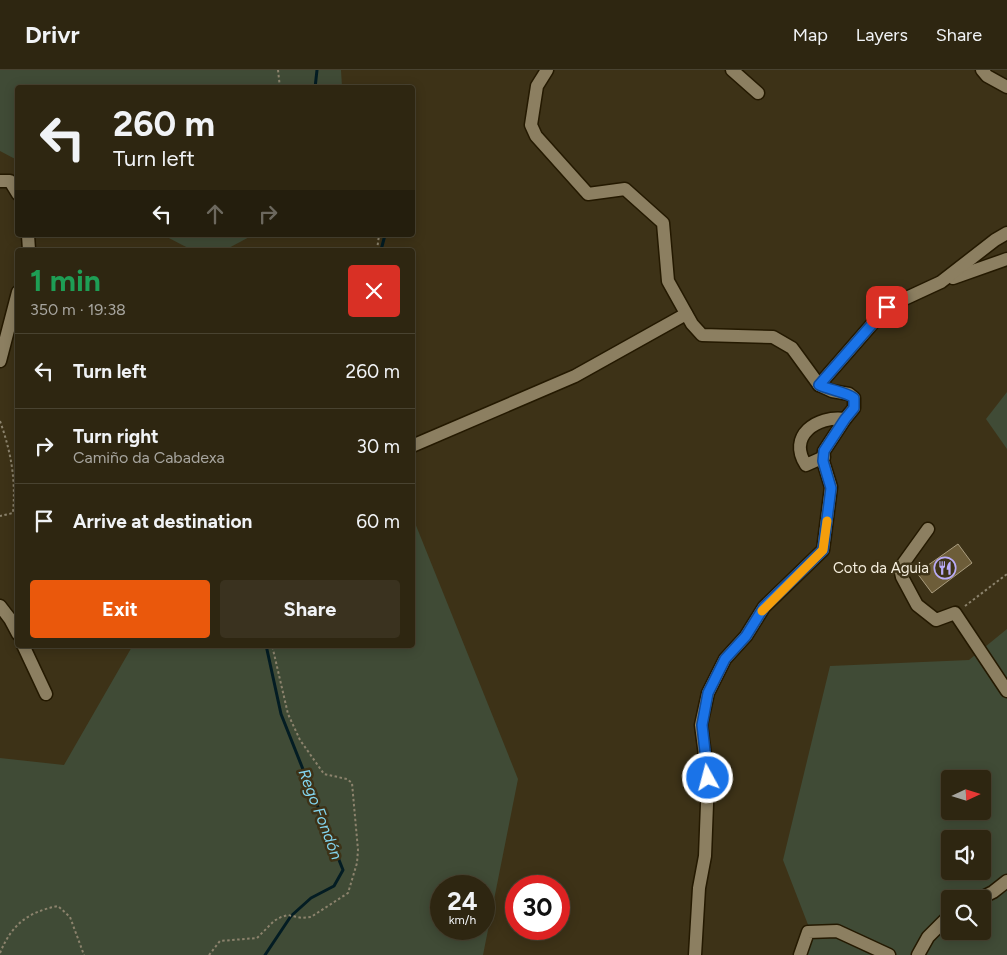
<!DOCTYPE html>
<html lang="en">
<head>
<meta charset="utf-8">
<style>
  body { margin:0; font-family:Figtree,sans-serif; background:#3a321f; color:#f1f3f6; height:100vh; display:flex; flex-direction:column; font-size:19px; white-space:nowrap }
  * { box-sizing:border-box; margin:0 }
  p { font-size:16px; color:#a7a59f }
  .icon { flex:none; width:28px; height:28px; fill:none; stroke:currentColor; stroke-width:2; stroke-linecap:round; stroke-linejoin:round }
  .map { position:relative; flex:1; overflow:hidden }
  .panel { position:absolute; left:15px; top:178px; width:400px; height:400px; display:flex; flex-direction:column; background:#2e2611; border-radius:5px; box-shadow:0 2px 12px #0003,0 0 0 1px #494331 }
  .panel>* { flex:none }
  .banner { position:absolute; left:15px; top:15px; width:400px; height:152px; border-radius:5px; box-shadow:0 2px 12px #0003,0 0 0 1px #494331; background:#2e2611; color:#f1f3f6; overflow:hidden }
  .needle { width:32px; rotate:86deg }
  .buttons { position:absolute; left:941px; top:700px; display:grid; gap:10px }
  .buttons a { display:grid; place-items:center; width:50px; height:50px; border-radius:5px; background:#2e2611; box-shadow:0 2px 12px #0003,0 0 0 1px #494331; font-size:25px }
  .speed { position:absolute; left:430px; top:805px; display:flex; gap:10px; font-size:25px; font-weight:700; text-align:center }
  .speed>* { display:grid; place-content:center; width:65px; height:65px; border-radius:50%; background:#2e2611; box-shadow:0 2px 12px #0003,0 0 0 1px #494331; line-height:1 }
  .speed small { font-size:12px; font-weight:400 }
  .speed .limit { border:8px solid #d22; background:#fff; color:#111 }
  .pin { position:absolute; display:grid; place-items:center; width:42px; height:42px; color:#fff; margin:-21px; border-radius:10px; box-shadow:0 2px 8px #0006 }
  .me { position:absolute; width:55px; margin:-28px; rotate:353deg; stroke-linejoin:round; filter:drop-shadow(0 0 4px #0008) }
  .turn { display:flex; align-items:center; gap:18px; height:105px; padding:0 15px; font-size:22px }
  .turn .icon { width:65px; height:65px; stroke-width:2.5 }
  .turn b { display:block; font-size:35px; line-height:42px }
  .lanes { display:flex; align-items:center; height:48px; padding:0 15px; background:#0003; justify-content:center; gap:25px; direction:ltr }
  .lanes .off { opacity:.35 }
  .round { display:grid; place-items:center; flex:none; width:52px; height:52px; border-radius:5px; background:#3a321f }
  .head { display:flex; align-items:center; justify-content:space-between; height:85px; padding:0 15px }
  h1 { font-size:30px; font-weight:700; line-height:38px; color:#1e9e55 }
  .button { display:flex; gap:10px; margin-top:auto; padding:10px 15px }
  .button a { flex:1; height:58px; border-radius:5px; background:#ea580c; color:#fff; font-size:20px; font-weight:700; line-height:58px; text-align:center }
  .button a+a { background:#3a321f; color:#f1f3f6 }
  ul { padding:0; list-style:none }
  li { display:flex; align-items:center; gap:15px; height:75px; padding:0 15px; border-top:1px solid #494331 }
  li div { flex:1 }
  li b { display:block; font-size:19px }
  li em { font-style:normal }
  header { display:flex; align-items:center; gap:30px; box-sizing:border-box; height:70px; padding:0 25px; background:#2e2611; border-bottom:1px solid #494331 }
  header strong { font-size:24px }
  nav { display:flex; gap:28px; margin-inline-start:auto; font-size:18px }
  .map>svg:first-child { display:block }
</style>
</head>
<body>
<header>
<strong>Drivr</strong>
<nav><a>Map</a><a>Layers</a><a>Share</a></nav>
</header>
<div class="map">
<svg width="1007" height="885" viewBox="0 0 1007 885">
  <rect width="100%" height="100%" fill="#3d3217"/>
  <g fill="#404b36" fill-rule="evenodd">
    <path d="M 0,0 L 341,0 L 342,17 L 18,18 L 17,90 L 0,81 Z"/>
    <path d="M 163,165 L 253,165 L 225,180 L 192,180 Z"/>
    <path d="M 1007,322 L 1007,379 L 986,349 Z"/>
    <path d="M 413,448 L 518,709 L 483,885 L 0,885 L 0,688 L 64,695 L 133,575 L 412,575 ZM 484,816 L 484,859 L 441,859 L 441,816 Z"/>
    <path d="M 1007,559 L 1007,885 L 806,885 L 812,865 L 783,790 L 830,596 L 969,590 ZM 950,709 L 982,709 L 982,741 L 950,741 ZM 950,769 L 982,769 L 982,801 L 950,801 ZM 950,829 L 982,829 L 982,861 L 950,861 Z"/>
  </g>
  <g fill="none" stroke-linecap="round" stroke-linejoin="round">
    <g stroke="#031c23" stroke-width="3">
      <path d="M 315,18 L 317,0"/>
      <path d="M 381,180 L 385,165"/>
      <path d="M 265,885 L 291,846 L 311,828 L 334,816 L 343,800 L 281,644 L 266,575"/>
    </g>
  </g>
  <path fill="#6d5d39" stroke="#aa9d7f" d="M 958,474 L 972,493 L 932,523 L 917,503 Z"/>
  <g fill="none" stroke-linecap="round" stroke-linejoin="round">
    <g stroke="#241900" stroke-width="15">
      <g id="minor">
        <path d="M 547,0 L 537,16 L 531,55 L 536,66 L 588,124 L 625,119 L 663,153 L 668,211 L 692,254 L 702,265 L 773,267 L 792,278 L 819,315 L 832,321 L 849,324 L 854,328 L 854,338 L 845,349 L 824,381 L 823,391 L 831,417 L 823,480 L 764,537 L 746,566 L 725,589 L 708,623 L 701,655 L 708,708 L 705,786 L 699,818 L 695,885"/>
        <path d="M 732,0 L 758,23"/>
        <path d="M 982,0 L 987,6 L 1007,17"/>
        <path d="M 0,111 L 10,111 L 18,124"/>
        <path d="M 28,165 L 29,180"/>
        <path d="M 953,208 L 1007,189"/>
        <path d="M 0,291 L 18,222"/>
        <path d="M 819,315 L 887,237 L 941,212 L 995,170 L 1007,163"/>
        <path d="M 412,376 L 575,306 L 686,244"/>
        <path d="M 824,387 L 806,395 C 787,366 817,345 845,349"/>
        <path d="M 928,459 L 900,498 L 902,507 L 917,535 L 936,550 L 955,543 L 1007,621"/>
        <path d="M 0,536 L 10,549 L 18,564"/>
        <path d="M 23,575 L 46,624"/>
        <path d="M 979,829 L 993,822 L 1007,811"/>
        <path d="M 800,885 L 808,862 L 837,861 L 889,885"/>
        <path d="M 918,885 L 928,867 L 950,845"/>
      </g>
    </g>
    <g stroke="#8c836d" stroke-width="2" stroke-dasharray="2.5 2.5" stroke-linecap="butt">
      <path d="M 278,0 L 280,18"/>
      <path d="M 377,180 L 379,165"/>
      <path d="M 0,351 C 11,382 16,409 13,443 L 0,446"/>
      <path d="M 965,536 L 1007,504"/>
      <path d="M 0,883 C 12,854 28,842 58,836 L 70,847 L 84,885"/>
      <path d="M 209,885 L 220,871 L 257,868 L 274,851 L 281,847 L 288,845 L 302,848 L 311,847 L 348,823 L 357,793 L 358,780 L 352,713 L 347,709 L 324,704 L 300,670 L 288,644 L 272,575"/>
    </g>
    <use href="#minor" stroke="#8c7f61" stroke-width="12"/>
  </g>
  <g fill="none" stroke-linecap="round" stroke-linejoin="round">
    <g stroke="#114b97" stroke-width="12">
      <path id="route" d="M 708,708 L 702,655 L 708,623 L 725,589 L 746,566 L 764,537 L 823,480 L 831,418 L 823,391 L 824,381 L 845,349 L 854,338 L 854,328 C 846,322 830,320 819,315 L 887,237"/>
    </g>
    <use href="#route" stroke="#1a73e8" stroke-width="9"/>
    <path stroke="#f59e0b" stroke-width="9" d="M 762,541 L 823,480 L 827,451"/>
  </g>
  <defs>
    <g id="restaurant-ring" transform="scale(1.125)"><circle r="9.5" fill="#3d3217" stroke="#b9abf7" stroke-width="1.5"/><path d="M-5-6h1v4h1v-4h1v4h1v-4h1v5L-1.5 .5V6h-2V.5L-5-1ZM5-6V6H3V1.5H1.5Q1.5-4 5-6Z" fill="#b9abf7"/></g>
  </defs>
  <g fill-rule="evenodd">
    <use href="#restaurant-ring" x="945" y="498"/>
  </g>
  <g text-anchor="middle" stroke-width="5" stroke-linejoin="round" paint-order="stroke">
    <g font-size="15" fill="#f5eede" stroke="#3d3217" text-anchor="end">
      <text x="929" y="503">Coto da Aguia</text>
    </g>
    <g font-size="16" font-style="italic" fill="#83d4ed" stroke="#3d3217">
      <text transform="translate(321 744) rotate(69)" y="6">Rego Fondón</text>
    </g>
  </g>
</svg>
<div class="buttons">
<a><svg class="needle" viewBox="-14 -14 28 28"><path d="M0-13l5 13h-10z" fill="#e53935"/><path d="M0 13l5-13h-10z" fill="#a7a59f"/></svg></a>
<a><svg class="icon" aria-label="sound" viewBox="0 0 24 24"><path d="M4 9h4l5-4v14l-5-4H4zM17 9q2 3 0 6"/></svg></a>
<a><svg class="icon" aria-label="search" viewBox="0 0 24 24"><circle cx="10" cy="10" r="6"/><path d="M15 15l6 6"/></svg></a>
</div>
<div class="speed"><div>24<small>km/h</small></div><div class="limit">30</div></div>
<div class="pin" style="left:887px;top:237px;background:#d93025"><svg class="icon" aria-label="arrive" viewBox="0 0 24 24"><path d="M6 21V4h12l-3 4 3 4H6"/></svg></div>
<svg class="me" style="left:708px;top:708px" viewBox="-20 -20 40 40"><circle r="17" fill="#1a73e8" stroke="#fff" stroke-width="3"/><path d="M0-11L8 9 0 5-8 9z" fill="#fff"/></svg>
<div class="banner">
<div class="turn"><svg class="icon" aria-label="left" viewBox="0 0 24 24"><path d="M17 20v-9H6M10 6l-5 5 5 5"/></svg><div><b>260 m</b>Turn left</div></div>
<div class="lanes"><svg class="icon" aria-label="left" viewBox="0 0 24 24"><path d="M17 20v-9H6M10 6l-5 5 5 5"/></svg><svg class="icon off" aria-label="ahead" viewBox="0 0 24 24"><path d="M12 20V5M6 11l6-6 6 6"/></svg><svg class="icon off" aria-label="right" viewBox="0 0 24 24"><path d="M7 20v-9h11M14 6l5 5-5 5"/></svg></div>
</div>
<section class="panel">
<div class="head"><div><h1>1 min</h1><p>350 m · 19:38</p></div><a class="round" style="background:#d93025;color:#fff"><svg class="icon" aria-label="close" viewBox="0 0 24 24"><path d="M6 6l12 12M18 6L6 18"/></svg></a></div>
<ul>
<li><svg class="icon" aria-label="left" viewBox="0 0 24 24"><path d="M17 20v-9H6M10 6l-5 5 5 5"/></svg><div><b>Turn left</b></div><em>260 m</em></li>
<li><svg class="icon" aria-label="right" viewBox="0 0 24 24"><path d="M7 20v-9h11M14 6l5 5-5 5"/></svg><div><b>Turn right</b><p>Camiño da Cabadexa</p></div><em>30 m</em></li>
<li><svg class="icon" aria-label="arrive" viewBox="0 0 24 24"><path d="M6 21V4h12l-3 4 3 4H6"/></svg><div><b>Arrive at destination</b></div><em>60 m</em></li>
</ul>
<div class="button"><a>Exit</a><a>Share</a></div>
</section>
</div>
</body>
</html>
